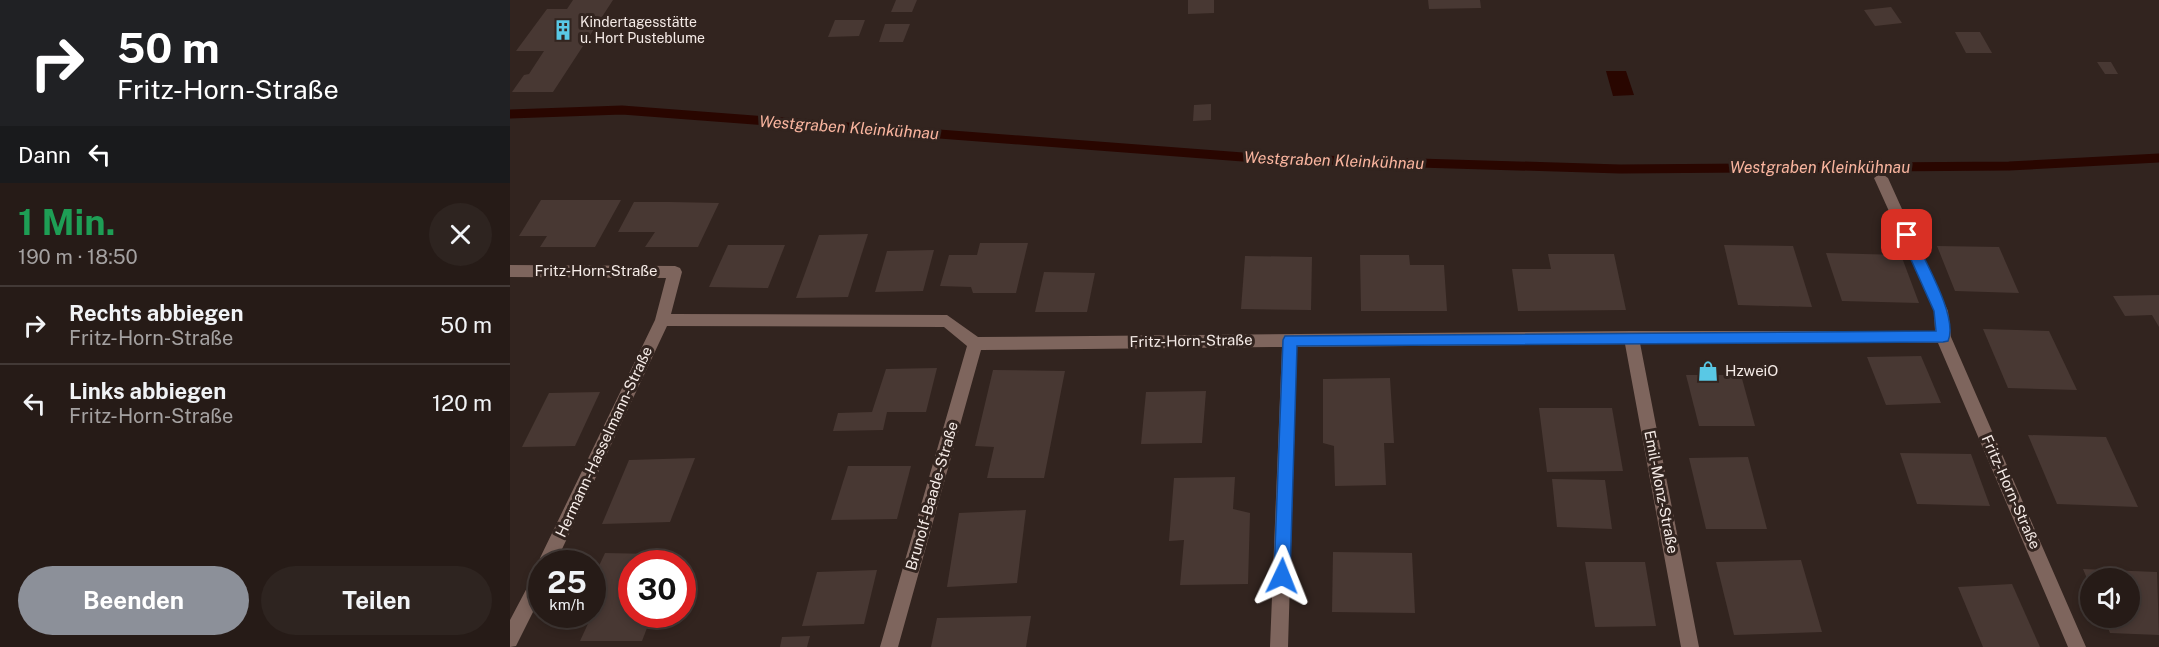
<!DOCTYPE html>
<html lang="de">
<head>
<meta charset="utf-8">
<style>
  body { margin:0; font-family:"Public Sans",sans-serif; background:#2e2420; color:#f1f3f6; height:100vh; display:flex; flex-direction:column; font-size:22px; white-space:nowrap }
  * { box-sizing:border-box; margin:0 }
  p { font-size:20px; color:#a4a1a1 }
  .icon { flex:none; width:33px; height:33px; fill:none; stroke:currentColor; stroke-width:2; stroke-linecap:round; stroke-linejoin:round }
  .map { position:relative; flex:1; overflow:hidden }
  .side { display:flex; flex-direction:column; background:#261b17; width:510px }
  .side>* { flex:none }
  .top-card { background:#202124; color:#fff; overflow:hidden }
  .tools { position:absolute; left:1570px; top:568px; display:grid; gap:12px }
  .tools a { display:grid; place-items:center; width:60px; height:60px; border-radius:50%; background:#261b17; box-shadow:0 3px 9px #0003,0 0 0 2px #423936; font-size:30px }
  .speed { position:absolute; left:18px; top:550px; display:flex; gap:12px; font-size:30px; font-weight:700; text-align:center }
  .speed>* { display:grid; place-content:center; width:78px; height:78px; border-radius:50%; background:#261b17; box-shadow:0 3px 9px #0003,0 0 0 2px #423936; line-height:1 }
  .speed small { font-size:15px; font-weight:400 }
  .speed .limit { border:9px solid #d22; background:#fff; color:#111 }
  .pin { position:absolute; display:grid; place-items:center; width:51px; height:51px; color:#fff; margin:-26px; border-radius:12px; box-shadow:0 3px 9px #0006 }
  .me { position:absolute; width:66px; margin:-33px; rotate:2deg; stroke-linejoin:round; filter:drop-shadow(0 0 4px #0008) }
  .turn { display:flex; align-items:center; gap:21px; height:126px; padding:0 18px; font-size:27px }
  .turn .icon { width:78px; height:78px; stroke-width:2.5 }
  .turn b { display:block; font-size:42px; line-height:51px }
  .then { display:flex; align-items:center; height:57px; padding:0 18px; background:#0003; gap:12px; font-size:22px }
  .round { display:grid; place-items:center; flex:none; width:63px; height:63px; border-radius:32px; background:#2e2420 }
  .overview { display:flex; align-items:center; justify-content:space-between; height:102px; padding:0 18px }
  h1 { font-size:36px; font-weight:700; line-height:45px; color:#1e9e55 }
  .cta { display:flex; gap:12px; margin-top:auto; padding:12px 18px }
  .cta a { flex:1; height:69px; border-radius:36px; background:#8c9099; color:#fff; font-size:24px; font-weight:700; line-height:69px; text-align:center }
  .cta a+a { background:#2e2420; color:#f1f3f6 }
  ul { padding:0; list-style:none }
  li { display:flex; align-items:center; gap:18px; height:78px; padding:0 18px; border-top:2px solid #423936 }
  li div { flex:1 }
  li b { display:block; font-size:22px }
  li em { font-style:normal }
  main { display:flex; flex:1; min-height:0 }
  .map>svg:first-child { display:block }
</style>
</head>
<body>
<main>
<section class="side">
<div class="top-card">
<div class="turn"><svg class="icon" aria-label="right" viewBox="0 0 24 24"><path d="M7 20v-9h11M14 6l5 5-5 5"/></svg><div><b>50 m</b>Fritz-Horn-Straße</div></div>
<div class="then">Dann<svg class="icon" aria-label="left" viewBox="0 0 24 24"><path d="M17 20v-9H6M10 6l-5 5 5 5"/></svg></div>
</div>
<div class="overview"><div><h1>1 Min.</h1><p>190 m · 18:50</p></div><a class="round"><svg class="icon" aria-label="close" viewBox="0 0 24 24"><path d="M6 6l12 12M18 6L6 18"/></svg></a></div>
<ul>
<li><svg class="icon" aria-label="right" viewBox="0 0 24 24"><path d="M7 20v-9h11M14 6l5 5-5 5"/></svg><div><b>Rechts abbiegen</b><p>Fritz-Horn-Straße</p></div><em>50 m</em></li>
<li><svg class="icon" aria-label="left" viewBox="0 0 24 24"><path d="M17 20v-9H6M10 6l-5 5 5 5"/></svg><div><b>Links abbiegen</b><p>Fritz-Horn-Straße</p></div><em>120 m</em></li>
</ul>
<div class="cta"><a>Beenden</a><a>Teilen</a></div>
</section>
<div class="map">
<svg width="1649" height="647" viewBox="0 0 1649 647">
  <rect width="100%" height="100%" fill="#32241f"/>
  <path fill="#290600" d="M 1096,71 L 1116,71 L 1124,95 L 1103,96 Z"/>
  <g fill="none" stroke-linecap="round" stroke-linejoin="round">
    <path stroke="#290600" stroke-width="9" d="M 0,114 L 112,110 L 746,158 L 1110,169 L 1499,166 L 1649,158"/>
  </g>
  <g fill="#483833">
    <path d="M 63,0 L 103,0 L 43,92 L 2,92 L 14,75 L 19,74 L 34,51 L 6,51 L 37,9 L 57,9 Z"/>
    <path d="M 386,0 L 407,0 L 402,12 L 381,12 Z"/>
    <path d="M 678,0 L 704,0 L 704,13 L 678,14 Z"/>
    <path d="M 918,0 L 970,0 L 971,8 L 919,9 Z"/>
    <path d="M 1381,7 L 1392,23 L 1365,26 L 1354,10 Z"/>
    <path d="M 325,20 L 355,20 L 349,36 L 318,37 Z"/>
    <path d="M 375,24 L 400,24 L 393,42 L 369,42 Z"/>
    <path d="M 1445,32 L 1470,32 L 1482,53 L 1456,53 Z"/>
    <path d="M 1587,62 L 1601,62 L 1608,74 L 1595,74 Z"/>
    <path d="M 701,104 L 701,120 L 683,121 L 684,105 Z"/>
    <path d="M 31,200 L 111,200 L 85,247 L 30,247 L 37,236 L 9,236 Z"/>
    <path d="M 124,202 L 160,202 L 209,203 L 188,247 L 135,247 L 145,232 L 108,232 Z"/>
    <path d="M 358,234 L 338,297 L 286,298 L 309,235 Z"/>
    <path d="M 470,243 L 518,243 L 506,293 L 463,293 L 461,287 L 430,286 L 439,255 L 467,255 Z"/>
    <path d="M 218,245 L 275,245 L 258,288 L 199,287 Z"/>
    <path d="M 1214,245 L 1283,246 L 1302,307 L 1228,305 Z"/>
    <path d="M 1427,246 L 1489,247 L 1509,293 L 1445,291 Z"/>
    <path d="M 424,250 L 413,291 L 365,292 L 377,251 Z"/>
    <path d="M 1316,253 L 1391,255 L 1409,303 L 1332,301 Z"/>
    <path d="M 1038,254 L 1104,254 L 1116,310 L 1008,311 L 1002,269 L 1041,269 Z"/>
    <path d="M 850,255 L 899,255 L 900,265 L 934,265 L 937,311 L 851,311 Z"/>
    <path d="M 735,256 L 802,257 L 801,310 L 731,309 Z"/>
    <path d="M 534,272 L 585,273 L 577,312 L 525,312 Z"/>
    <path d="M 1649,295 L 1649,327 L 1642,315 L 1615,316 L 1603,296 Z"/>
    <path d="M 1473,329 L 1539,331 L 1567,390 L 1498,388 Z"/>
    <path d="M 1411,356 L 1431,403 L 1376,405 L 1357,357 Z"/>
    <path d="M 427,368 L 416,412 L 377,412 L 373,430 L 323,431 L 328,413 L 362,412 L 376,369 Z"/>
    <path d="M 483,370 L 555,371 L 534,478 L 477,478 L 484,447 L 465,446 Z"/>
    <path d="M 1176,375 L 1231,375 L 1245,426 L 1189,426 Z"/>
    <path d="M 880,378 L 884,443 L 874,443 L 876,485 L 825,486 L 824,446 L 813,443 L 813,379 Z"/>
    <path d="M 696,391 L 692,443 L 631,444 L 636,392 Z"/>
    <path d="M 90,392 L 65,446 L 12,447 L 39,393 Z"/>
    <path d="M 1029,408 L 1102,408 L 1113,471 L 1037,472 Z"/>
    <path d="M 1518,435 L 1596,437 L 1628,507 L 1547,504 Z"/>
    <path d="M 1390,453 L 1461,454 L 1480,506 L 1407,504 Z"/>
    <path d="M 1238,457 L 1257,529 L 1196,529 L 1179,458 Z"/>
    <path d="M 185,458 L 160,522 L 92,524 L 119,460 Z"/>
    <path d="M 338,466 L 401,466 L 387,519 L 321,520 Z"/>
    <path d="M 725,477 L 723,509 L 740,513 L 738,584 L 670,585 L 674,540 L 659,541 L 664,478 Z"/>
    <path d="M 1042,479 L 1095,480 L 1102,529 L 1047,527 Z"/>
    <path d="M 516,510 L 507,583 L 437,587 L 449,513 Z"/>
    <path d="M 823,552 L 902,553 L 905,613 L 822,612 Z"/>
    <path d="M 95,553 L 143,554 L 139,564 L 122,564 L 122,615 L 142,615 L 132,641 L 70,641 L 82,615 L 82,581 Z"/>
    <path d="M 1291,560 L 1312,632 L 1224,635 L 1206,562 Z"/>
    <path d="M 1075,562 L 1135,562 L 1146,626 L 1085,627 Z"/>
    <path d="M 1573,569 L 1647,572 L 1649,635 L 1600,633 L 1594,618 L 1620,618 L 1620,579 L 1581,579 L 1581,588 Z"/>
    <path d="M 367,570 L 354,624 L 292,626 L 307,572 Z"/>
    <path d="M 1502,584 L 1530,647 L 1473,647 L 1448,587 Z"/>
    <path d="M 521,616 L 516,647 L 421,647 L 427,618 Z"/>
    <path d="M 300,636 L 297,647 L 270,647 L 272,637 Z"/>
  </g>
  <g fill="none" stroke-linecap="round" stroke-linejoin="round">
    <path fill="#7e655d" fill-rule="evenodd" d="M 1371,173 L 1378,178 L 1438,311 L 1441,337 L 1576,647 L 1558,647 L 1428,343 L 1130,343 L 1189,647 L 1171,647 L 1115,344 L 787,347 L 778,647 L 760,647 L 772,347 L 471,350 L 388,647 L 370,647 L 457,346 L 434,327 L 157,326 L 45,564 L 32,564 L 32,594 L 6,646 L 0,647 L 0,620 L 28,567 L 30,558 L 145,320 L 156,278 L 0,277 L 0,265 L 165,266 L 170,268 L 172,272 L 161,314 L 437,315 L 468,337 L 1121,331 L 1425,331 L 1424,311 L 1364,178 Z"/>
  </g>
  <path fill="#1a73e8" stroke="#114b97" stroke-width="1.5" d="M 1397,230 L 1403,235 C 1413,258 1449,318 1438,341 L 1433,342 L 787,346 L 780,576 L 777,582 L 772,584 L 766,582 L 764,576 L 773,340 L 775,336 L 1426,331 L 1424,311 L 1390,235 Z"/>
  <defs>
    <g id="building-bare" transform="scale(1.62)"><path d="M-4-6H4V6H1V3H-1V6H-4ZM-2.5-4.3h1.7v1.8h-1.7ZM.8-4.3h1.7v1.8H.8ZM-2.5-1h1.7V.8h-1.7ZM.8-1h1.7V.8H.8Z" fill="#59c8e5" stroke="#32241f" stroke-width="2.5" paint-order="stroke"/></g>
    <g id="shop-bare" transform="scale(1.62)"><path d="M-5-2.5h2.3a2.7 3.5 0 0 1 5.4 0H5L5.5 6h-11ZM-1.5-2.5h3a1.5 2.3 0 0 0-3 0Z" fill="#59c8e5" stroke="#32241f" stroke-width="2.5" paint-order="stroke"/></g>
  </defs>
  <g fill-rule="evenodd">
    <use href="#building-bare" x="53" y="30"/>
    <use href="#shop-bare" x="1198" y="371"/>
  </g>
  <g text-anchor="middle" stroke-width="6" stroke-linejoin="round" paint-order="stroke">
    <g font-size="14" fill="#f5ebe7" stroke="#32241f" text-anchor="start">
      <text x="70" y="27">Kindertagesstätte<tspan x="70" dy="16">u. Hort Pusteblume</tspan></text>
    </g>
    <g font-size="15" fill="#f5ebe7" stroke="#32241f">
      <text x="86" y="276">Fritz-Horn-Straße</text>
      <text transform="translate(681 341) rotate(-1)" y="5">Fritz-Horn-Straße</text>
      <text transform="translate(94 442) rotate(-65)" y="5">Hermann-Hasselmann-Straße</text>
      <text transform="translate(1151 492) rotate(79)" y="5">Emil-Monz-Straße</text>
      <text transform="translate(1501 492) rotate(66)" y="5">Fritz-Horn-Straße</text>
      <text transform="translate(422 496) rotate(-74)" y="5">Brunolf-Baade-Straße</text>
    </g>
    <g font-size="15" fill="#f5ebe7" stroke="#32241f" text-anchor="start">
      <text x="1215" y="376">HzweiO</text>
    </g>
    <g font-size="16" font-style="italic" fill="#fab59f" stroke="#32241f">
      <text transform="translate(339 127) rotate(4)" y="6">Westgraben Kleinkühnau</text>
      <text transform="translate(824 160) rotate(2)" y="6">Westgraben Kleinkühnau</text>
      <text x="1310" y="173">Westgraben Kleinkühnau</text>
    </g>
  </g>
</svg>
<div class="tools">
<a><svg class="icon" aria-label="sound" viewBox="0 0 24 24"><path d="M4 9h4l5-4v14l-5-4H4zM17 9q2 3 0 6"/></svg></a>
</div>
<div class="speed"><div>25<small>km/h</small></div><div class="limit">30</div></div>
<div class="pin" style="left:1397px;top:235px;background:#d93025"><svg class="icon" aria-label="arrive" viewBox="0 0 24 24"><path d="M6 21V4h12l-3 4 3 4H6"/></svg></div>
<svg class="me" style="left:772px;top:576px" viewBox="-20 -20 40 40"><path d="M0-17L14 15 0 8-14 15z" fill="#1a73e8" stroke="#fff" stroke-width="4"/></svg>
</div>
</main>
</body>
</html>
